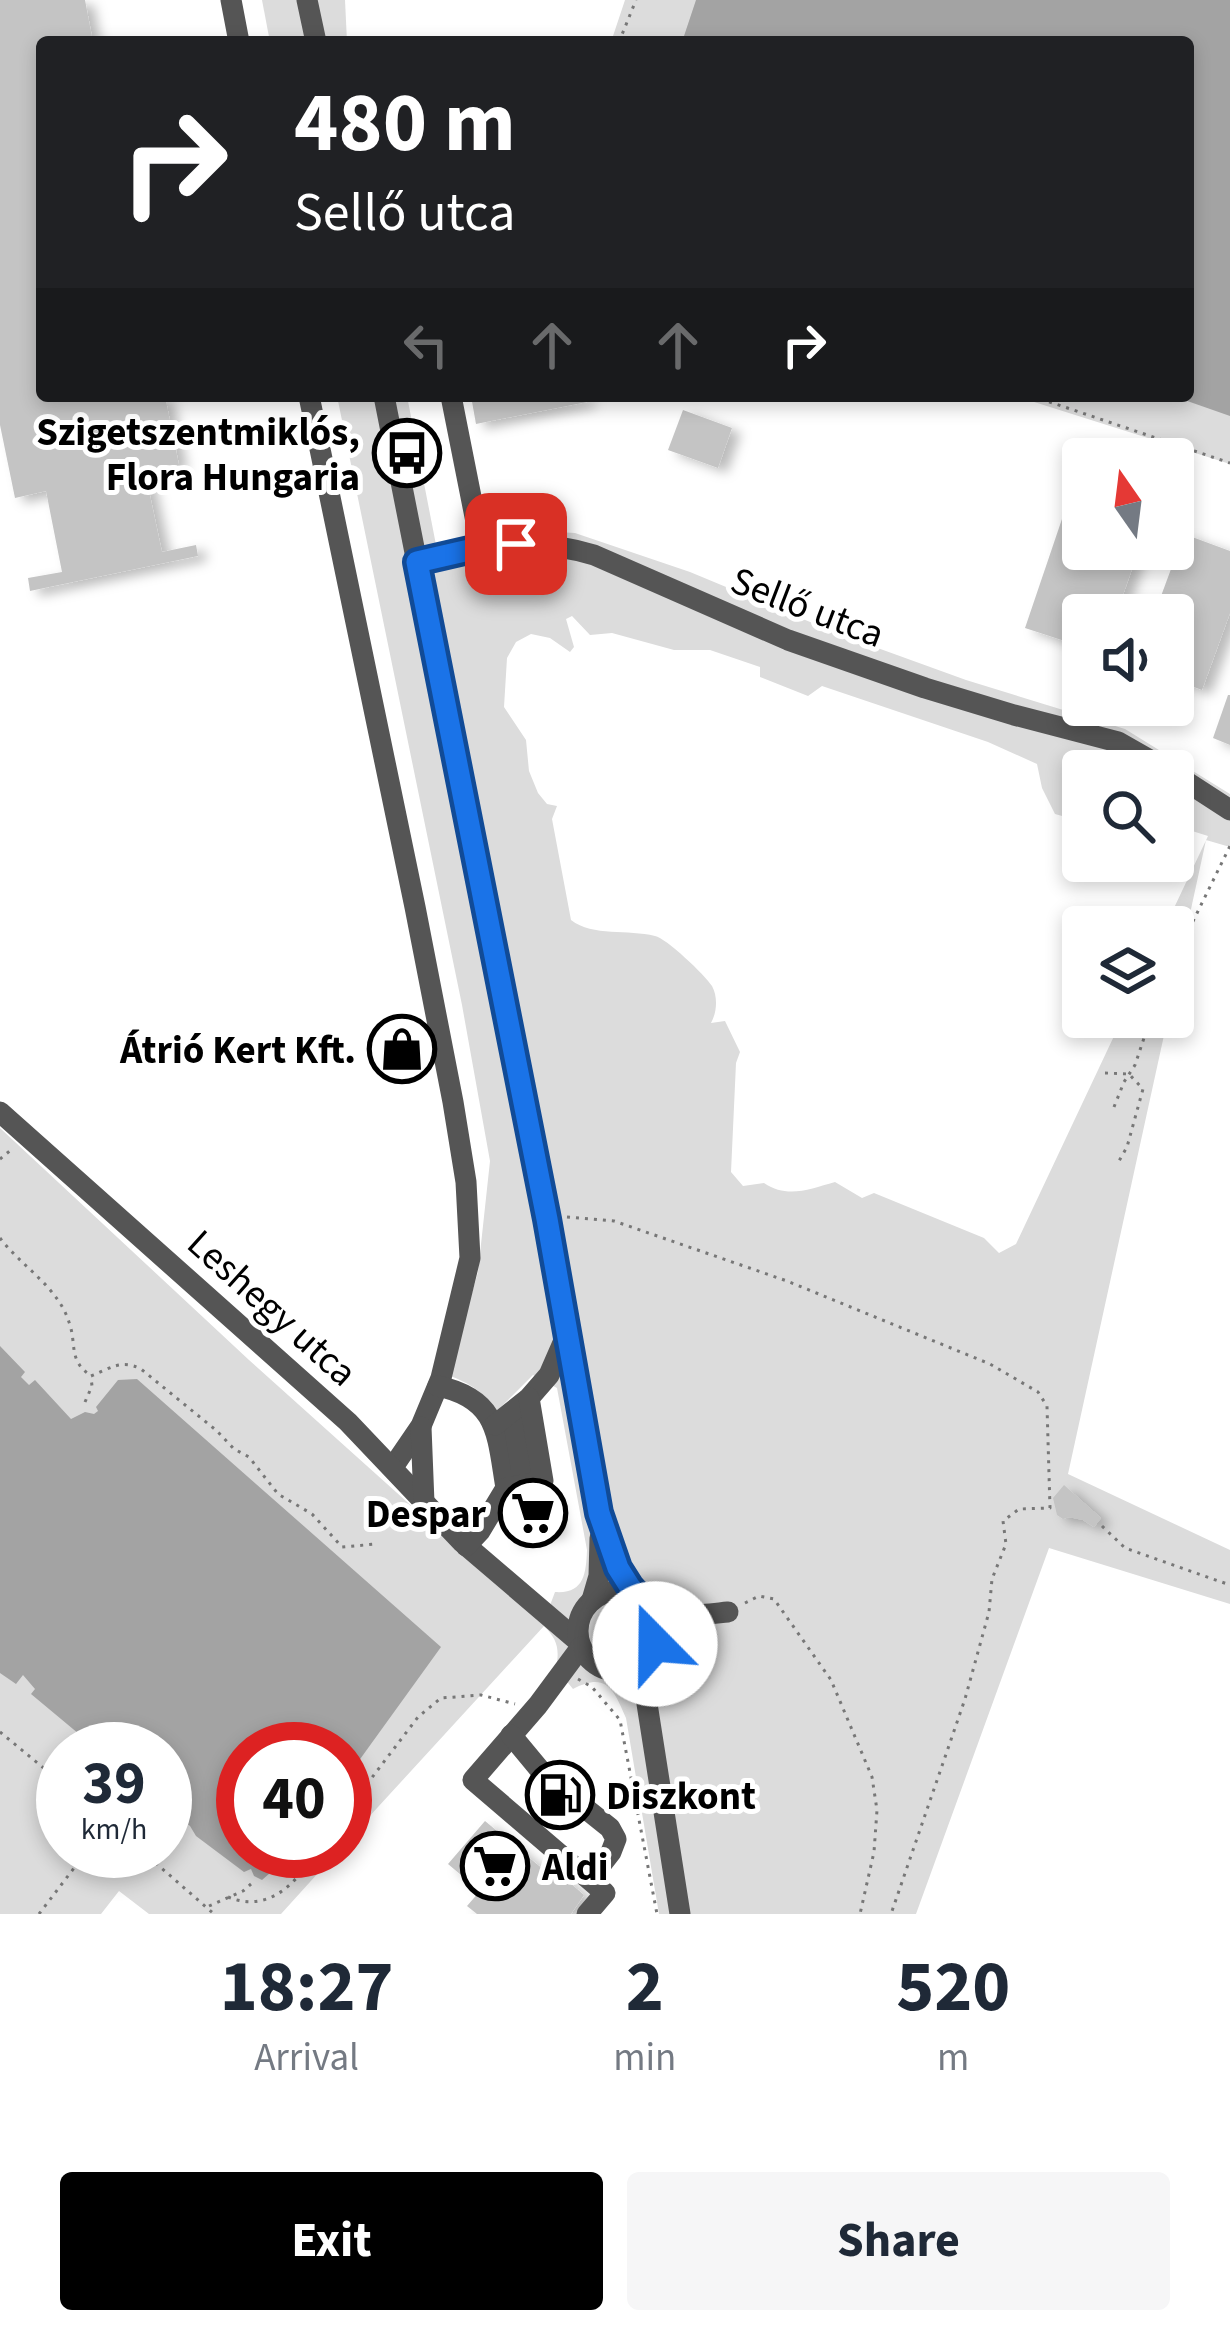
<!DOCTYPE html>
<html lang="en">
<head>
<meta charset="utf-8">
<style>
  body { margin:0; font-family:"Source Sans 3",sans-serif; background:#f6f6f7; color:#1f2937; height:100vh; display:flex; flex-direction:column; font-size:45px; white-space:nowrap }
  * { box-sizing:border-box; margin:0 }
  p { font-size:39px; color:#747a83 }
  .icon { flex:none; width:66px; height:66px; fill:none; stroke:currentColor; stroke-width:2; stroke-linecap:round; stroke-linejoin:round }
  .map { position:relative; height:1914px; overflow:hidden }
  .details { display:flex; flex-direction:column; background:#fff; flex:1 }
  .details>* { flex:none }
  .hud { position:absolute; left:36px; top:36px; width:1158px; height:366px; border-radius:12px; box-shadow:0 6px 18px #0003; background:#202124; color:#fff; overflow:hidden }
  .needle { width:78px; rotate:346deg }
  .buttons { position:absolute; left:1062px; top:438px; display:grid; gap:24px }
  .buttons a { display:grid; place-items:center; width:132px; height:132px; border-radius:12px; background:#fff; box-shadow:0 6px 18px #0003; font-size:60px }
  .speed { position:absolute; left:36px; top:1722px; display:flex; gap:24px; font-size:60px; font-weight:700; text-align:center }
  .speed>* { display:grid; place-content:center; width:156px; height:156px; border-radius:50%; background:#fff; box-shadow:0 6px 18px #0003; line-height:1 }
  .speed small { font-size:30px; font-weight:400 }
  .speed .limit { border:18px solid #d22; background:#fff; color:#111 }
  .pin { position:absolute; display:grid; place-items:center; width:102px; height:102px; color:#fff; margin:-51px; border-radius:24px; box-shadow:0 6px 18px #0006 }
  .me { position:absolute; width:132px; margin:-66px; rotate:338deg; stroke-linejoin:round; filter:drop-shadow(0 0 9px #0008) }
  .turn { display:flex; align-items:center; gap:42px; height:252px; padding:0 60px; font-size:54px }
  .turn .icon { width:156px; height:156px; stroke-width:2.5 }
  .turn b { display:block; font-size:84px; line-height:102px }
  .lanes { display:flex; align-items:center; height:114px; padding:0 60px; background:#0003; justify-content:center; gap:60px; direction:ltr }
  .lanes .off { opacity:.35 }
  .eta { display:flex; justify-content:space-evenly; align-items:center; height:204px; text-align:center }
  .eta b { font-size:72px; font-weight:700; line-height:84px }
  .primary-button { display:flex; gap:24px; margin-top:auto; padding:24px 60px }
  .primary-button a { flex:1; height:138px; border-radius:12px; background:#000; color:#fff; font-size:48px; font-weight:700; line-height:138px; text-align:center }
  .primary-button a+a { background:#f6f6f7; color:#1f2937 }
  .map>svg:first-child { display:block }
</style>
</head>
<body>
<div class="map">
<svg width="1230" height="1914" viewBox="0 0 1230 1914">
  <defs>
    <filter id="shadow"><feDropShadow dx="9" dy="5" stdDeviation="6" flood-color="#0004"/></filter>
  </defs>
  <rect width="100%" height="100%" fill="#fff"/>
  <g fill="#dcdcdc" fill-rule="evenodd">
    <path d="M 262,0 L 345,0 L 347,42 L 270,42 Z"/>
    <path d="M 625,0 L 1230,0 L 1230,464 L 1015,396 L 1188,396 L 1188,42 L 611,42 Z"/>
    <path d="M 337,396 L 407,396 L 437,550 L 504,529 L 575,533 L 690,572 L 839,634 L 966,680 L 1125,729 L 1230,794 L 1230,847 L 1206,840 L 1173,992 L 1173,927 L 1165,927 L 1208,836 L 1189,830 L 1180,841 L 1173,834 L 1173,771 L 1083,771 L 1083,821 L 1080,821 L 1055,814 L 1042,788 L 1037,764 L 988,742 L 822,686 L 808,696 L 760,677 L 760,667 L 710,650 L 674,650 L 612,633 L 590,635 L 572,616 L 566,619 L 574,647 L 570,652 L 550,638 L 531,634 L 516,642 L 507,658 L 504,707 L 526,740 L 529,771 L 538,793 L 547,804 L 557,806 L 552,819 L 571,920 C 593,937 628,929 655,936 C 666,938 705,975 712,986 C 718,997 717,1012 711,1023 L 725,1021 L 740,1052 L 736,1063 L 731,1172 L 743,1186 L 764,1183 C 788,1199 809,1189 835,1182 L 862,1198 L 874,1193 L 984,1238 L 999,1253 L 1016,1244 L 1123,1017 L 1168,1017 L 1068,1474 L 1230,1550 L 1230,1604 L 1049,1548 L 916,1914 L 659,1914 L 626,1718 C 613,1688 606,1672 573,1689 L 556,1668 C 560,1649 557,1639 544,1626 L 345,1843 L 345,1749 L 243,1749 L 243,1851 L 338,1851 L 281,1914 L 149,1914 L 119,1891 L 101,1914 L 0,1914 L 0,1128 L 249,1360 L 543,1624 L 555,1592 C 584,1594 586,1574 587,1550 L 557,1388 L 533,1375 L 496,1412 C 483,1391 471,1384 448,1375 L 478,1272 L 490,1161 L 462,1005 ZM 63,1749 L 165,1749 L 165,1851 L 63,1851 Z"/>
  </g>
  <g fill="#a3a3a3">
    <path d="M 696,0 L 1230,0 L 1230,416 L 1173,396 L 1188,396 L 1188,42 L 682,42 Z"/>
    <path d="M 0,1346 L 25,1372 L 21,1377 L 29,1385 L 35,1380 L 71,1419 L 85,1412 L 94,1414 L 98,1411 L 96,1407 L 118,1380 L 137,1379 L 441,1647 L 345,1780 L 345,1749 L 243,1749 L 243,1851 L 294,1851 L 280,1871 L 270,1873 L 262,1880 L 254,1876 L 251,1869 L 244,1872 L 196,1836 L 190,1826 L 165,1806 L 165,1749 L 97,1749 L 31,1694 L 35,1689 L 23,1675 L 16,1684 L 0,1673 Z"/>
  </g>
  <g fill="#c4c4c4" filter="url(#shadow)">
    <path d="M 0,0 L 85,0 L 93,42 L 42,42 L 42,396 L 165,396 L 179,465 L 145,472 L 162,552 L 196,545 L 198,556 L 30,591 L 28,578 L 62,572 L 46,491 L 15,498 L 0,425 Z"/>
    <path d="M 471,396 L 586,396 L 587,402 L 476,424 Z"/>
    <path d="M 683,410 L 732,428 L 718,468 L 668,450 Z"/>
    <path d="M 1081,463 L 1083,549 L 1139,549 L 1116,615 L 1083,615 L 1083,647 L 1025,628 Z"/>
    <path d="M 1184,534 L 1230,551 L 1230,613 L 1202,690 L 1173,679 L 1173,615 L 1154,615 Z"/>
    <path d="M 1228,695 L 1230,695 L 1230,745 L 1213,738 Z"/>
    <path d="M 1064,1485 L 1101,1518 L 1094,1527 L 1083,1520 L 1069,1517 L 1063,1519 L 1057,1515 L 1053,1498 Z"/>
    <path d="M 542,1496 L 543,1499 L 552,1497 L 559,1531 L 512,1541 L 507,1516 L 512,1508 L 518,1507 L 517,1503 L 524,1500 Z"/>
    <path d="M 485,1821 L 550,1875 L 555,1870 L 584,1895 L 571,1914 L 477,1914 L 467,1906 L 480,1891 L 448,1864 Z"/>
  </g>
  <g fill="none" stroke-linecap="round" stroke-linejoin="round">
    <g stroke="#777" stroke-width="3" stroke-dasharray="3 6" stroke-linecap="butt">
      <path d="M 619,42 L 636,0"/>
      <path d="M 1032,396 L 1230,463"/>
      <path d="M 1173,962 L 1230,846"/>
      <path d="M 1105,1073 L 1129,1074 L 1143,1089 L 1127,1147 L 1119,1161"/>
      <path d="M 1114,1107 L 1124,1082 L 1135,1065 L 1151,1017"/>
      <path d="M 0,1159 L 12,1149"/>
      <path d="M 567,1217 L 614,1221 L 787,1281 L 990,1364 L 1038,1392 L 1047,1406 L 1050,1508 L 1019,1509 L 1003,1521 L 1006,1544 L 992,1579 L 989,1612 L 965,1699 L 891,1914"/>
      <path d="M 0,1238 C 21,1266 58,1287 69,1322 C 77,1344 68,1360 90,1375"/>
      <path d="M 91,1376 C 111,1368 121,1359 141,1369 L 217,1431 L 234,1449 L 249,1457 L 278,1494 L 312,1514 L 342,1547 L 376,1544"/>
      <path d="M 85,1402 L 92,1386 L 91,1377"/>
      <path d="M 1102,1526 L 1125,1548 L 1230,1585"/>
      <path d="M 745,1603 L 759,1596 L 774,1599 L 831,1680 L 872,1777 L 877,1810 L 874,1852 L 860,1914"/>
      <path d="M 578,1679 L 592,1687 L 620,1720 L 657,1914"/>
      <path d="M 0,1732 L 63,1784"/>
      <path d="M 345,1813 L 418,1717 L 441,1698 L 481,1695 L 515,1704"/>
      <path d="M 142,1851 L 214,1914"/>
      <path d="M 228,1897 C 270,1914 296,1882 318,1851"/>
      <path d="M 209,1906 L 243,1891 L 251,1884"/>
      <path d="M 39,1914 L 87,1851"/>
    </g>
    <g stroke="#555" stroke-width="21">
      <path d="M 231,0 L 239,42"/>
      <path d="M 307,0 L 316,42"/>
      <path d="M 309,396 L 415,907 L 453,1102 L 466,1182 L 470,1258 L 441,1378 L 421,1426 L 393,1467"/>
      <path d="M 384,396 L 547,1219 L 599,1513 L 614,1560 L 637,1596"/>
      <path d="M 451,396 L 481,547"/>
      <path d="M 417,562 C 482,548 528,535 594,555 L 788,640 L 925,688 L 1014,715 L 1118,742 L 1169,771"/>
      <path d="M 1173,773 L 1230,810"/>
      <path d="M 0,1112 L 348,1422 L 462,1542 L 579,1642"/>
      <path d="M 438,1386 C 499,1399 497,1435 506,1488 L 480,1531 L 466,1546"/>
      <path d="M 512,1412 L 524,1485"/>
      <path d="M 495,1425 L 529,1398 L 549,1375 L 566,1336"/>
      <path d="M 421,1427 L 424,1503"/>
      <path d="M 506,1488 L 543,1481 L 529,1398"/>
      <circle cx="618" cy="1631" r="40"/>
      <path d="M 592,1600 L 599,1576 L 600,1538"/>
      <path d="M 648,1606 C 676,1619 698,1615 728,1612"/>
      <path d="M 581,1647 L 538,1705 L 473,1780 L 605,1893 L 587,1914"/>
      <path d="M 647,1658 L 645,1691 L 680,1914"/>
      <path d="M 511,1735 L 545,1776 L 610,1828 L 616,1839 L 611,1852 L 590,1879"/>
    </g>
  </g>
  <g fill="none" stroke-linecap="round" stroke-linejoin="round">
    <g stroke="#114b97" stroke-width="30">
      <path id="route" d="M 516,544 L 482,547 L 417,562 L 547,1219 L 599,1513 L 618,1568 L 630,1587 L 653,1613 L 658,1630 L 655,1644"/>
    </g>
    <use href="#route" stroke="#1a73e8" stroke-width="21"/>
  </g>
  <defs>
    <g id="bus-ring" transform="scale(3.45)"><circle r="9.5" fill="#fff" stroke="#000" stroke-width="1.5"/><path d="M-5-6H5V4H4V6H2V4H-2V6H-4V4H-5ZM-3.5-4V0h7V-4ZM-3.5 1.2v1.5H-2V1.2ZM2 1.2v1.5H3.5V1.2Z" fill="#000"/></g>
    <g id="shop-ring" transform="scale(3.45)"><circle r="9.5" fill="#fff" stroke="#000" stroke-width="1.5"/><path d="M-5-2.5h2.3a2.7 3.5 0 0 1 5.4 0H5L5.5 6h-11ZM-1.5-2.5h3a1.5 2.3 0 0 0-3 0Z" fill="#000"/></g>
    <g id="supermarket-ring" transform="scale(3.45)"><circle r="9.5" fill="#fff" stroke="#000" stroke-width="1.5"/><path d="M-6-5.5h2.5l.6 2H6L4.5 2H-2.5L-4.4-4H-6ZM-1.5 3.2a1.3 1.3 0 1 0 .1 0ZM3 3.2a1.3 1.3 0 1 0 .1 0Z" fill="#000"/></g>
    <g id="fuel-ring" transform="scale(3.45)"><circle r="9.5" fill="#fff" stroke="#000" stroke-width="1.5"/><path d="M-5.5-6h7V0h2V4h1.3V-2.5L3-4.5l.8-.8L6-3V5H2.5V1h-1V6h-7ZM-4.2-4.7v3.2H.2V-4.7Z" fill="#000"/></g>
  </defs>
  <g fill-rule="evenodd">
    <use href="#bus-ring" x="407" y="453"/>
    <use href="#shop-ring" x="402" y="1049"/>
    <use href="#supermarket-ring" x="533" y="1513"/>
    <use href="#fuel-ring" x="560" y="1795"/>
    <use href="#supermarket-ring" x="495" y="1866"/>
  </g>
  <g text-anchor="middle" stroke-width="10" stroke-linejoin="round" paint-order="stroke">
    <g font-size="39" font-weight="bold" fill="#000" stroke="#fff" text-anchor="end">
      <text x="360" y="445">Szigetszentmiklós,<tspan x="360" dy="45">Flora Hungaria</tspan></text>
      <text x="356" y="1063">Átrió Kert Kft.</text>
      <text x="486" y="1527">Despar</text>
      <text x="606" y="1809" text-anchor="start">Diszkont</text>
      <text x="542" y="1880" text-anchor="start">Aldi</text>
    </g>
    <g font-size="39" fill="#000" stroke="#fff">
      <text transform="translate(808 606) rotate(21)" y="14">Sellő utca</text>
      <text transform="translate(273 1307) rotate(42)" y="14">Leshegy utca</text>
    </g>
  </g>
</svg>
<div class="buttons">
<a><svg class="needle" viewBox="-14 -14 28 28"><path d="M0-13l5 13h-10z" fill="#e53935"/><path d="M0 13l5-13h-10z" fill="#747a83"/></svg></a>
<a><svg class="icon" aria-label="sound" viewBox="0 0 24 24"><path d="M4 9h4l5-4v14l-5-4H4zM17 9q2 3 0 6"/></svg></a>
<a><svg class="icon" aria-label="search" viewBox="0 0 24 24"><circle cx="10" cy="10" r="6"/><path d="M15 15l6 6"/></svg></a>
<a><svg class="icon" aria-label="layers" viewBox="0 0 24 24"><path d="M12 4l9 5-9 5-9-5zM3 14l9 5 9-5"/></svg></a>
</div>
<div class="speed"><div>39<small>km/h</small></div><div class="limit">40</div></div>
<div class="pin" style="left:516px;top:544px;background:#d93025"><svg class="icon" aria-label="arrive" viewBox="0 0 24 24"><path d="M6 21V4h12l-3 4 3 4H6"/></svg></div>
<svg class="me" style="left:655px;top:1644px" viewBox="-20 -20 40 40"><circle r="19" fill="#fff"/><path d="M0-13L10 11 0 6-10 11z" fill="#1a73e8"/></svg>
<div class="hud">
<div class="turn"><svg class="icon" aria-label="right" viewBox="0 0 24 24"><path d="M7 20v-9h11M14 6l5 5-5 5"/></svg><div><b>480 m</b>Sellő utca</div></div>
<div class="lanes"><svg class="icon off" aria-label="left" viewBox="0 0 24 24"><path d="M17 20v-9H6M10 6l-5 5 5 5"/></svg><svg class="icon off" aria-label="ahead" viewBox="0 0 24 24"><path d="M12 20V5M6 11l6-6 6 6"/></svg><svg class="icon off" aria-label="ahead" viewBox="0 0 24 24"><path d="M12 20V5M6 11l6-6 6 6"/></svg><svg class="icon" aria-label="right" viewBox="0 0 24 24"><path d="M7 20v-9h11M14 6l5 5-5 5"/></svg></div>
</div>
</div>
<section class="details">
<div class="eta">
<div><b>18:27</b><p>Arrival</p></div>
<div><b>2</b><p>min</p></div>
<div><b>520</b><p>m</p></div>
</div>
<div class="primary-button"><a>Exit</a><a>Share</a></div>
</section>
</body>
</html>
